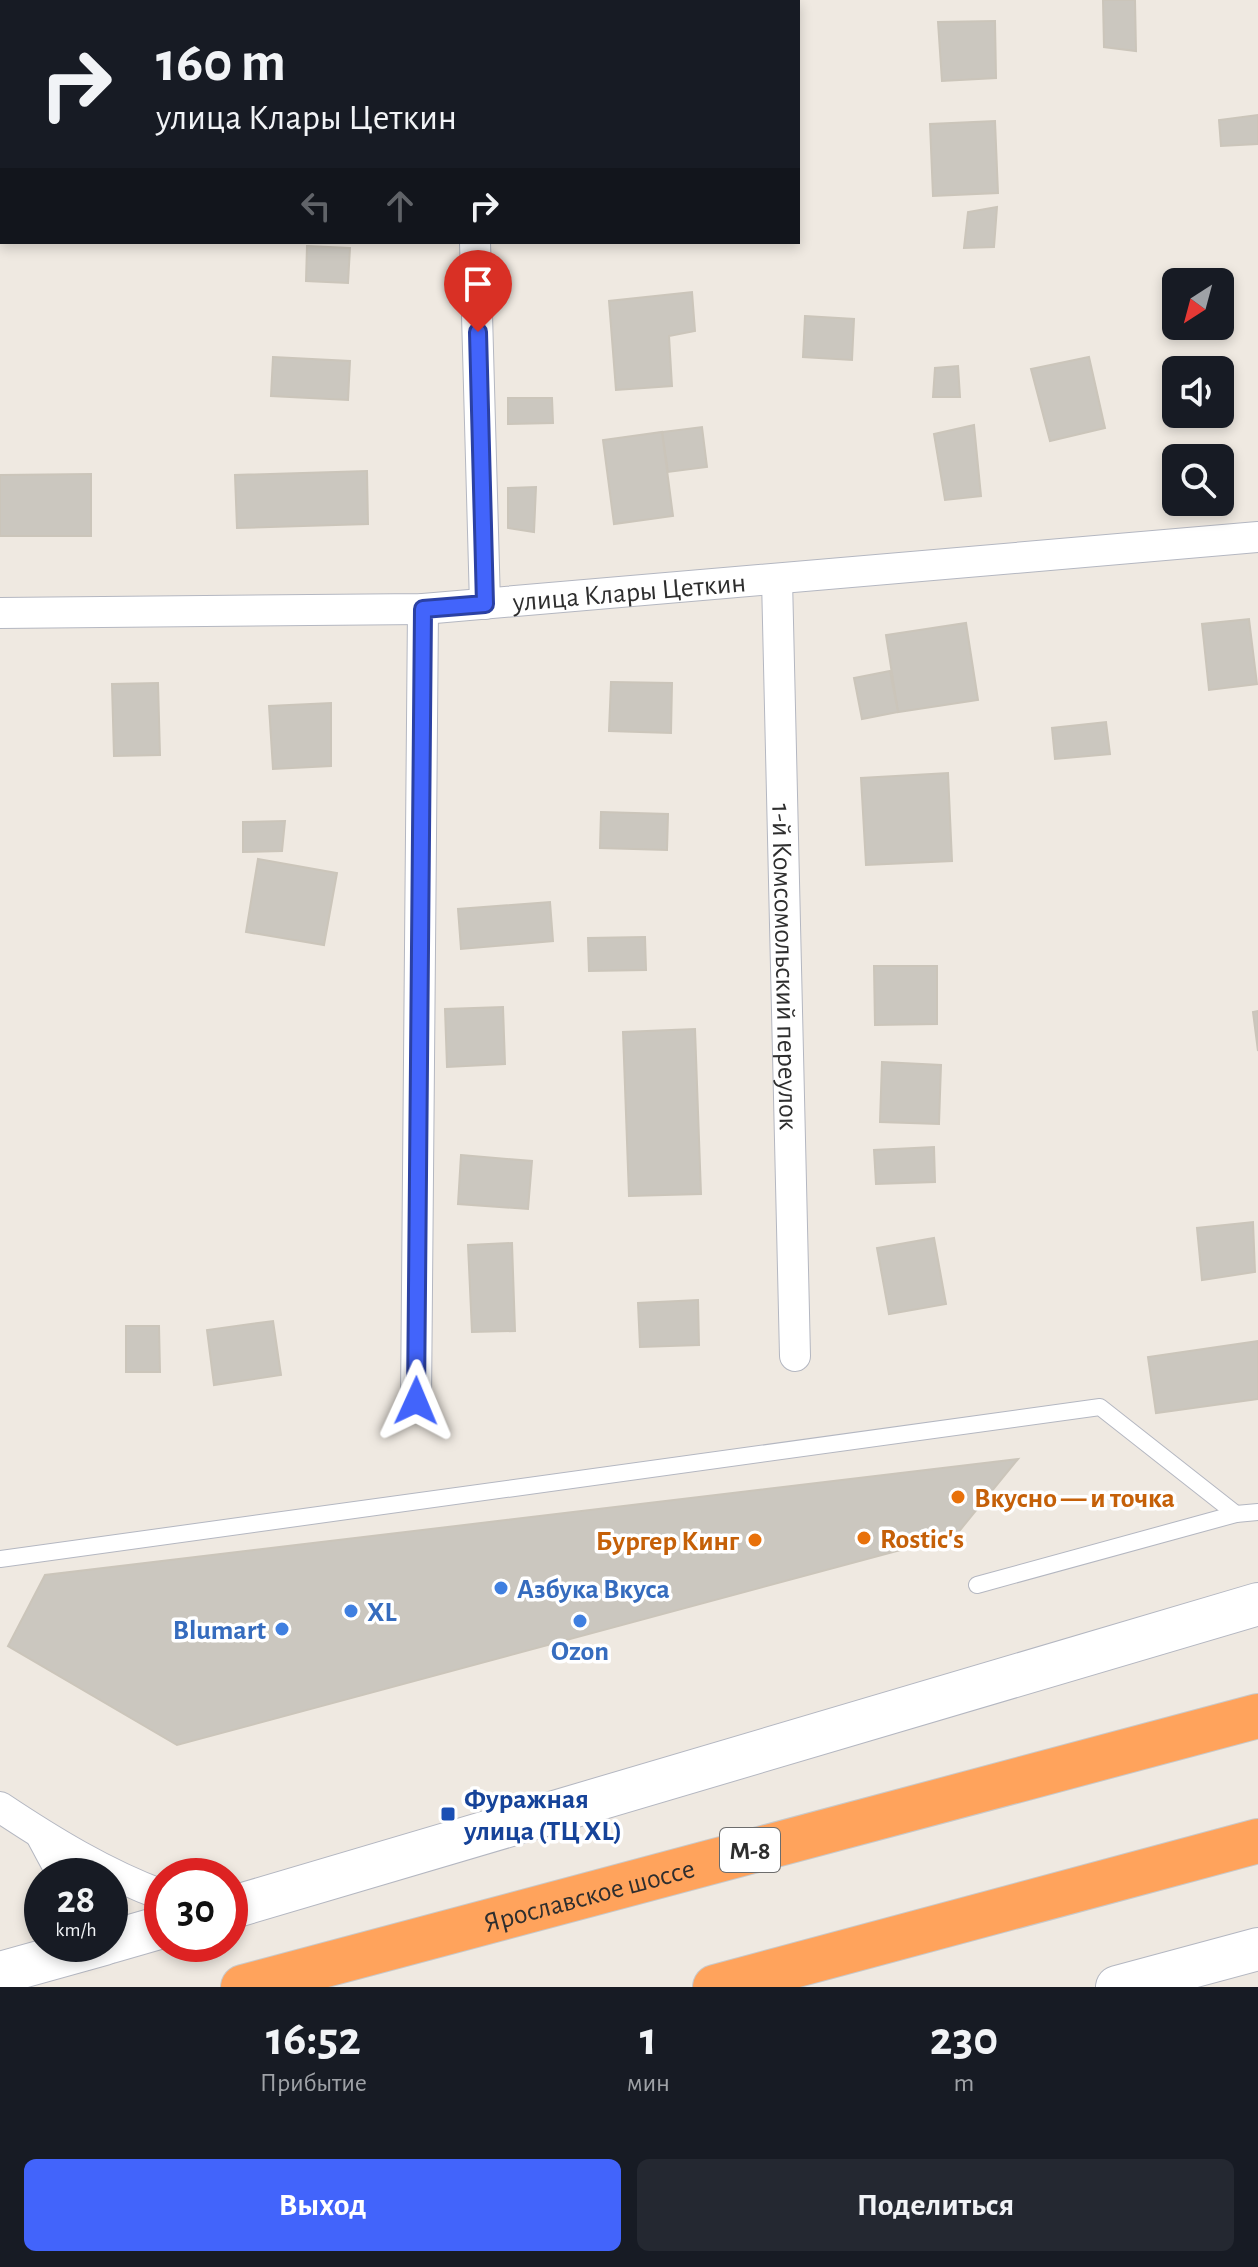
<!DOCTYPE html>
<html lang="ru">
<head>
<meta charset="utf-8">
<style>
  body { margin:0; font-family:"Alegreya Sans",sans-serif; background:#242831; color:#f1f3f6; height:100vh; display:flex; flex-direction:column; font-size:30px; white-space:nowrap }
  * { box-sizing:border-box; margin:0 }
  p { font-size:26px; color:#9ea1a6 }
  .icon { flex:none; width:44px; height:44px; fill:none; stroke:currentColor; stroke-width:2; stroke-linecap:round; stroke-linejoin:round }
  .map { position:relative; height:1987px; overflow:hidden }
  .panel { display:flex; flex-direction:column; background:#171b24; flex:1 }
  .panel>* { flex:none }
  .top-card { position:absolute; left:0px; top:0px; width:800px; height:244px; box-shadow:0 4px 12px #0003; background:#171b24; color:#f1f3f6; overflow:hidden }
  .needle { width:52px; rotate:216deg }
  .tools { position:absolute; left:1162px; top:268px; display:grid; gap:16px }
  .tools a { display:grid; place-items:center; width:72px; height:72px; border-radius:12px; background:#171b24; box-shadow:0 4px 12px #0003; font-size:40px }
  .speed { position:absolute; left:24px; top:1858px; display:flex; gap:16px; font-size:40px; font-weight:700; text-align:center }
  .speed>* { display:grid; place-content:center; width:104px; height:104px; border-radius:50%; background:#171b24; box-shadow:0 4px 12px #0003; line-height:1 }
  .speed small { font-size:20px; font-weight:400 }
  .speed .limit { border:12px solid #d22; background:#fff; color:#111 }
  .pin { position:absolute; display:grid; place-items:center; width:68px; height:68px; color:#fff; margin:-82px -34px; border-radius:50% 50% 50% 0; rotate:-45deg; box-shadow:0 0 8px #0007 }
  .pin .icon { rotate:45deg }
  .me { position:absolute; width:88px; margin:-44px; rotate:1deg; stroke-linejoin:round; filter:drop-shadow(0 0 6px #0008) }
  .turn { display:flex; align-items:center; gap:28px; height:168px; padding:0 24px; font-size:36px }
  .turn .icon { width:104px; height:104px; stroke-width:2.5 }
  .turn b { display:block; font-size:56px; line-height:68px }
  .lanes { display:flex; align-items:center; height:76px; padding:0 24px; background:#0003; justify-content:center; gap:40px; direction:ltr }
  .lanes .off { opacity:.35 }
  .eta { display:flex; justify-content:space-evenly; align-items:center; height:136px; text-align:center }
  .eta b { font-size:48px; font-weight:700; line-height:56px }
  .primary-button { display:flex; gap:16px; margin-top:auto; padding:16px 24px }
  .primary-button a { flex:1; height:92px; border-radius:12px; background:#4264fb; color:#fff; font-size:32px; font-weight:700; line-height:92px; text-align:center }
  .primary-button a+a { background:#242831; color:#f1f3f6 }
  .map>svg:first-child { display:block }
</style>
</head>
<body>
<div class="map">
<svg width="1258" height="1987" viewBox="0 0 1258 1987">
  <rect width="100%" height="100%" fill="#efe9e1"/>
  <g fill="#cbc7bf" stroke="#cbc5ba" stroke-width="2">
    <rect x="145" y="0" width="57" height="2"/>
    <rect x="305" y="0" width="43" height="2"/>
    <path d="M 1103,0 L 1135,0 L 1136,51 L 1104,47 Z"/>
    <path d="M 995,21 L 996,78 L 942,81 L 938,22 Z"/>
    <path d="M 1258,115 L 1258,144 L 1221,146 L 1219,120 Z"/>
    <path d="M 995,121 L 998,193 L 933,196 L 930,124 Z"/>
    <path d="M 997,207 L 994,247 L 964,248 L 968,212 Z"/>
    <path d="M 307,246 L 350,248 L 348,283 L 306,281 Z"/>
    <path d="M 692,292 L 695,331 L 669,336 L 672,386 L 616,390 L 609,301 Z"/>
    <path d="M 805,316 L 854,319 L 852,360 L 803,357 Z"/>
    <path d="M 273,357 L 350,361 L 348,400 L 271,396 Z"/>
    <path d="M 1089,357 L 1105,428 L 1050,441 L 1031,369 Z"/>
    <path d="M 958,366 L 960,397 L 933,397 L 935,368 Z"/>
    <path d="M 508,398 L 552,398 L 553,423 L 508,424 Z"/>
    <path d="M 974,425 L 981,496 L 945,500 L 934,434 Z"/>
    <path d="M 702,427 L 707,467 L 668,472 L 662,432 Z"/>
    <path d="M 662,432 L 673,516 L 614,524 L 603,440 Z"/>
    <path d="M 367,471 L 368,524 L 237,528 L 235,475 Z"/>
    <path d="M 91,474 L 91,536 L 0,536 L 0,475 Z"/>
    <path d="M 536,487 L 534,532 L 508,528 L 508,488 Z"/>
    <path d="M 1249,619 L 1257,684 L 1209,690 L 1202,624 Z"/>
    <path d="M 966,623 L 978,700 L 898,712 L 886,635 Z"/>
    <path d="M 890,671 L 898,712 L 862,719 L 854,678 Z"/>
    <path d="M 611,682 L 672,683 L 671,733 L 609,731 Z"/>
    <path d="M 158,683 L 160,755 L 114,756 L 112,684 Z"/>
    <path d="M 331,703 L 331,766 L 273,769 L 269,706 Z"/>
    <path d="M 1106,722 L 1110,754 L 1055,759 L 1052,728 Z"/>
    <path d="M 948,773 L 952,861 L 866,865 L 861,778 Z"/>
    <path d="M 601,812 L 668,814 L 667,850 L 600,848 Z"/>
    <path d="M 285,821 L 282,851 L 243,852 L 243,822 Z"/>
    <path d="M 258,859 L 337,873 L 324,945 L 246,932 Z"/>
    <path d="M 550,902 L 553,941 L 461,949 L 458,909 Z"/>
    <path d="M 645,937 L 646,970 L 589,971 L 588,938 Z"/>
    <path d="M 874,966 L 937,966 L 937,1024 L 875,1025 Z"/>
    <path d="M 503,1007 L 505,1064 L 447,1067 L 445,1009 Z"/>
    <path d="M 1258,1011 L 1258,1051 L 1253,1012 Z"/>
    <path d="M 695,1029 L 701,1194 L 629,1196 L 623,1032 Z"/>
    <path d="M 882,1062 L 941,1065 L 939,1124 L 880,1122 Z"/>
    <path d="M 934,1147 L 935,1182 L 876,1184 L 874,1150 Z"/>
    <path d="M 461,1155 L 532,1161 L 528,1209 L 458,1204 Z"/>
    <path d="M 1253,1222 L 1255,1272 L 1202,1280 L 1197,1228 Z"/>
    <path d="M 934,1238 L 946,1304 L 889,1314 L 877,1248 Z"/>
    <path d="M 512,1243 L 515,1331 L 472,1332 L 468,1245 Z"/>
    <path d="M 698,1300 L 699,1345 L 640,1347 L 638,1303 Z"/>
    <path d="M 273,1321 L 281,1375 L 214,1385 L 207,1330 Z"/>
    <path d="M 126,1326 L 159,1326 L 160,1372 L 126,1372 Z"/>
    <path d="M 1258,1341 L 1258,1399 L 1156,1413 L 1148,1357 Z"/>
    <path d="M 1018,1459 L 956,1535 L 177,1745 L 8,1646 L 45,1575 Z"/>
  </g>
  <g fill="none" stroke-linecap="round" stroke-linejoin="round">
    <g stroke="#b4b7c1" stroke-width="18">
      <g id="lane">
        <path d="M 0,1559 L 1100,1407 L 1236,1514"/>
        <path d="M 977,1585 L 1236,1514 L 1258,1512"/>
      </g>
    </g>
    <g stroke="#b4b7c1" stroke-width="32">
      <g id="street">
        <path d="M 469,0 L 469,2"/>
        <path d="M 475,242 L 485,604"/>
        <path id="s1" d="M 777,579 L 795,1356"/>
        <path id="s2" d="M 0,613 L 423,609 L 1258,537"/>
        <path d="M 416,1401 L 423,609"/>
        <path d="M 0,1807 C 51,1841 105,1874 162,1895"/>
        <path d="M 41,1835 L 63,1876"/>
      </g>
    </g>
    <g stroke="#b4b7c1" stroke-width="44">
      <g id="secondary">
        <path d="M 230,1908 L 1258,1604"/>
        <path d="M 110,1942 L 162,1927"/>
        <path d="M 0,1973 L 104,1944"/>
        <path d="M 1117,1987 L 1258,1949"/>
      </g>
    </g>
    <g stroke="#c9c9c9" stroke-width="46">
      <g id="highway">
        <path id="s3" d="M 243,1987 L 1258,1716"/>
        <path d="M 715,1987 L 1258,1841"/>
      </g>
    </g>
    <use href="#lane" stroke="#fff" stroke-width="16"/>
    <use href="#street" stroke="#fff" stroke-width="30"/>
    <use href="#secondary" stroke="#fff" stroke-width="42"/>
    <use href="#highway" stroke="#ffa35c" stroke-width="44"/>
  </g>
  <g fill="none" stroke-linecap="round" stroke-linejoin="round">
    <g stroke="#2b41a3" stroke-width="20">
      <path id="route" d="M 416,1401 L 423,609 L 485,604 L 478,332"/>
    </g>
    <use href="#route" stroke="#4264fb" stroke-width="14"/>
  </g>
  <g fill="#e8710a" stroke="#fff" stroke-width="3">
    <circle cx="958" cy="1497" r="8"/>
    <circle cx="864" cy="1538" r="8"/>
    <circle cx="755" cy="1540" r="8"/>
  </g>
  <g fill="#3f7fe0" stroke="#fff" stroke-width="3">
    <circle cx="501" cy="1588" r="8"/>
    <circle cx="351" cy="1611" r="8"/>
    <circle cx="580" cy="1621" r="8"/>
    <circle cx="282" cy="1629" r="8"/>
  </g>
  <rect fill="#1a4fb4" stroke="#fff" stroke-width="3" x="440" y="1806" width="16" height="16" rx="4"/>
  <g text-anchor="middle" stroke-width="7" stroke-linejoin="round" paint-order="stroke">
    <rect fill="#fff" stroke="#6d6d6d" stroke-width="2" x="720" y="1828" width="60" height="44" rx="6"/>
    <g font-size="26" font-weight="bold" fill="#2e2e2e">
      <text x="750" y="1859">М-8</text>
    </g>
    <g font-size="28" fill="#2e2e2e" stroke="#fff">
      <text dy="10" stroke="none"><textPath href="#s2" startOffset="630">улица Клары Цеткин</textPath></text>
      <text dy="10" stroke="none"><textPath href="#s1" startOffset="388">1-й Комсомольский переулок</textPath></text>
      <text dy="10" stroke="none"><textPath href="#s3" startOffset="358">Ярославское шоссе</textPath></text>
    </g>
    <g font-size="28" font-weight="bold" fill="#c56008" stroke="#fff" text-anchor="start">
      <text x="974" y="1507">Вкусно — и точка</text>
      <text x="880" y="1548">Rostic's</text>
      <text x="739" y="1550" text-anchor="end">Бургер Кинг</text>
    </g>
    <g font-size="28" font-weight="bold" fill="#366cbe" stroke="#fff" text-anchor="start">
      <text x="517" y="1598">Азбука Вкуса</text>
      <text x="367" y="1621">XL</text>
      <text x="266" y="1639" text-anchor="end">Blumart</text>
      <text x="580" y="1660" text-anchor="middle">Ozon</text>
    </g>
    <g font-size="28" font-weight="bold" fill="#164399" stroke="#fff" text-anchor="start">
      <text x="464" y="1808">Фуражная<tspan x="464" dy="32">улица (ТЦ XL)</tspan></text>
    </g>
  </g>
</svg>
<div class="tools">
<a><svg class="needle" viewBox="-14 -14 28 28"><path d="M0-13l5 13h-10z" fill="#e53935"/><path d="M0 13l5-13h-10z" fill="#9ea1a6"/></svg></a>
<a><svg class="icon" aria-label="sound" viewBox="0 0 24 24"><path d="M4 9h4l5-4v14l-5-4H4zM17 9q2 3 0 6"/></svg></a>
<a><svg class="icon" aria-label="search" viewBox="0 0 24 24"><circle cx="10" cy="10" r="6"/><path d="M15 15l6 6"/></svg></a>
</div>
<div class="speed"><div>28<small>km/h</small></div><div class="limit">30</div></div>
<div class="pin" style="left:478px;top:332px;background:#d93025"><svg class="icon" aria-label="arrive" viewBox="0 0 24 24"><path d="M6 21V4h12l-3 4 3 4H6"/></svg></div>
<svg class="me" style="left:416px;top:1401px" viewBox="-20 -20 40 40"><path d="M0-17L14 15 0 8-14 15z" fill="#4264fb" stroke="#fff" stroke-width="4"/></svg>
<div class="top-card">
<div class="turn"><svg class="icon" aria-label="right" viewBox="0 0 24 24"><path d="M7 20v-9h11M14 6l5 5-5 5"/></svg><div><b>160 m</b>улица Клары Цеткин</div></div>
<div class="lanes"><svg class="icon off" aria-label="left" viewBox="0 0 24 24"><path d="M17 20v-9H6M10 6l-5 5 5 5"/></svg><svg class="icon off" aria-label="ahead" viewBox="0 0 24 24"><path d="M12 20V5M6 11l6-6 6 6"/></svg><svg class="icon" aria-label="right" viewBox="0 0 24 24"><path d="M7 20v-9h11M14 6l5 5-5 5"/></svg></div>
</div>
</div>
<section class="panel">
<div class="eta">
<div><b>16:52</b><p>Прибытие</p></div>
<div><b>1</b><p>мин</p></div>
<div><b>230</b><p>m</p></div>
</div>
<div class="primary-button"><a>Выход</a><a>Поделиться</a></div>
</section>
</body>
</html>
